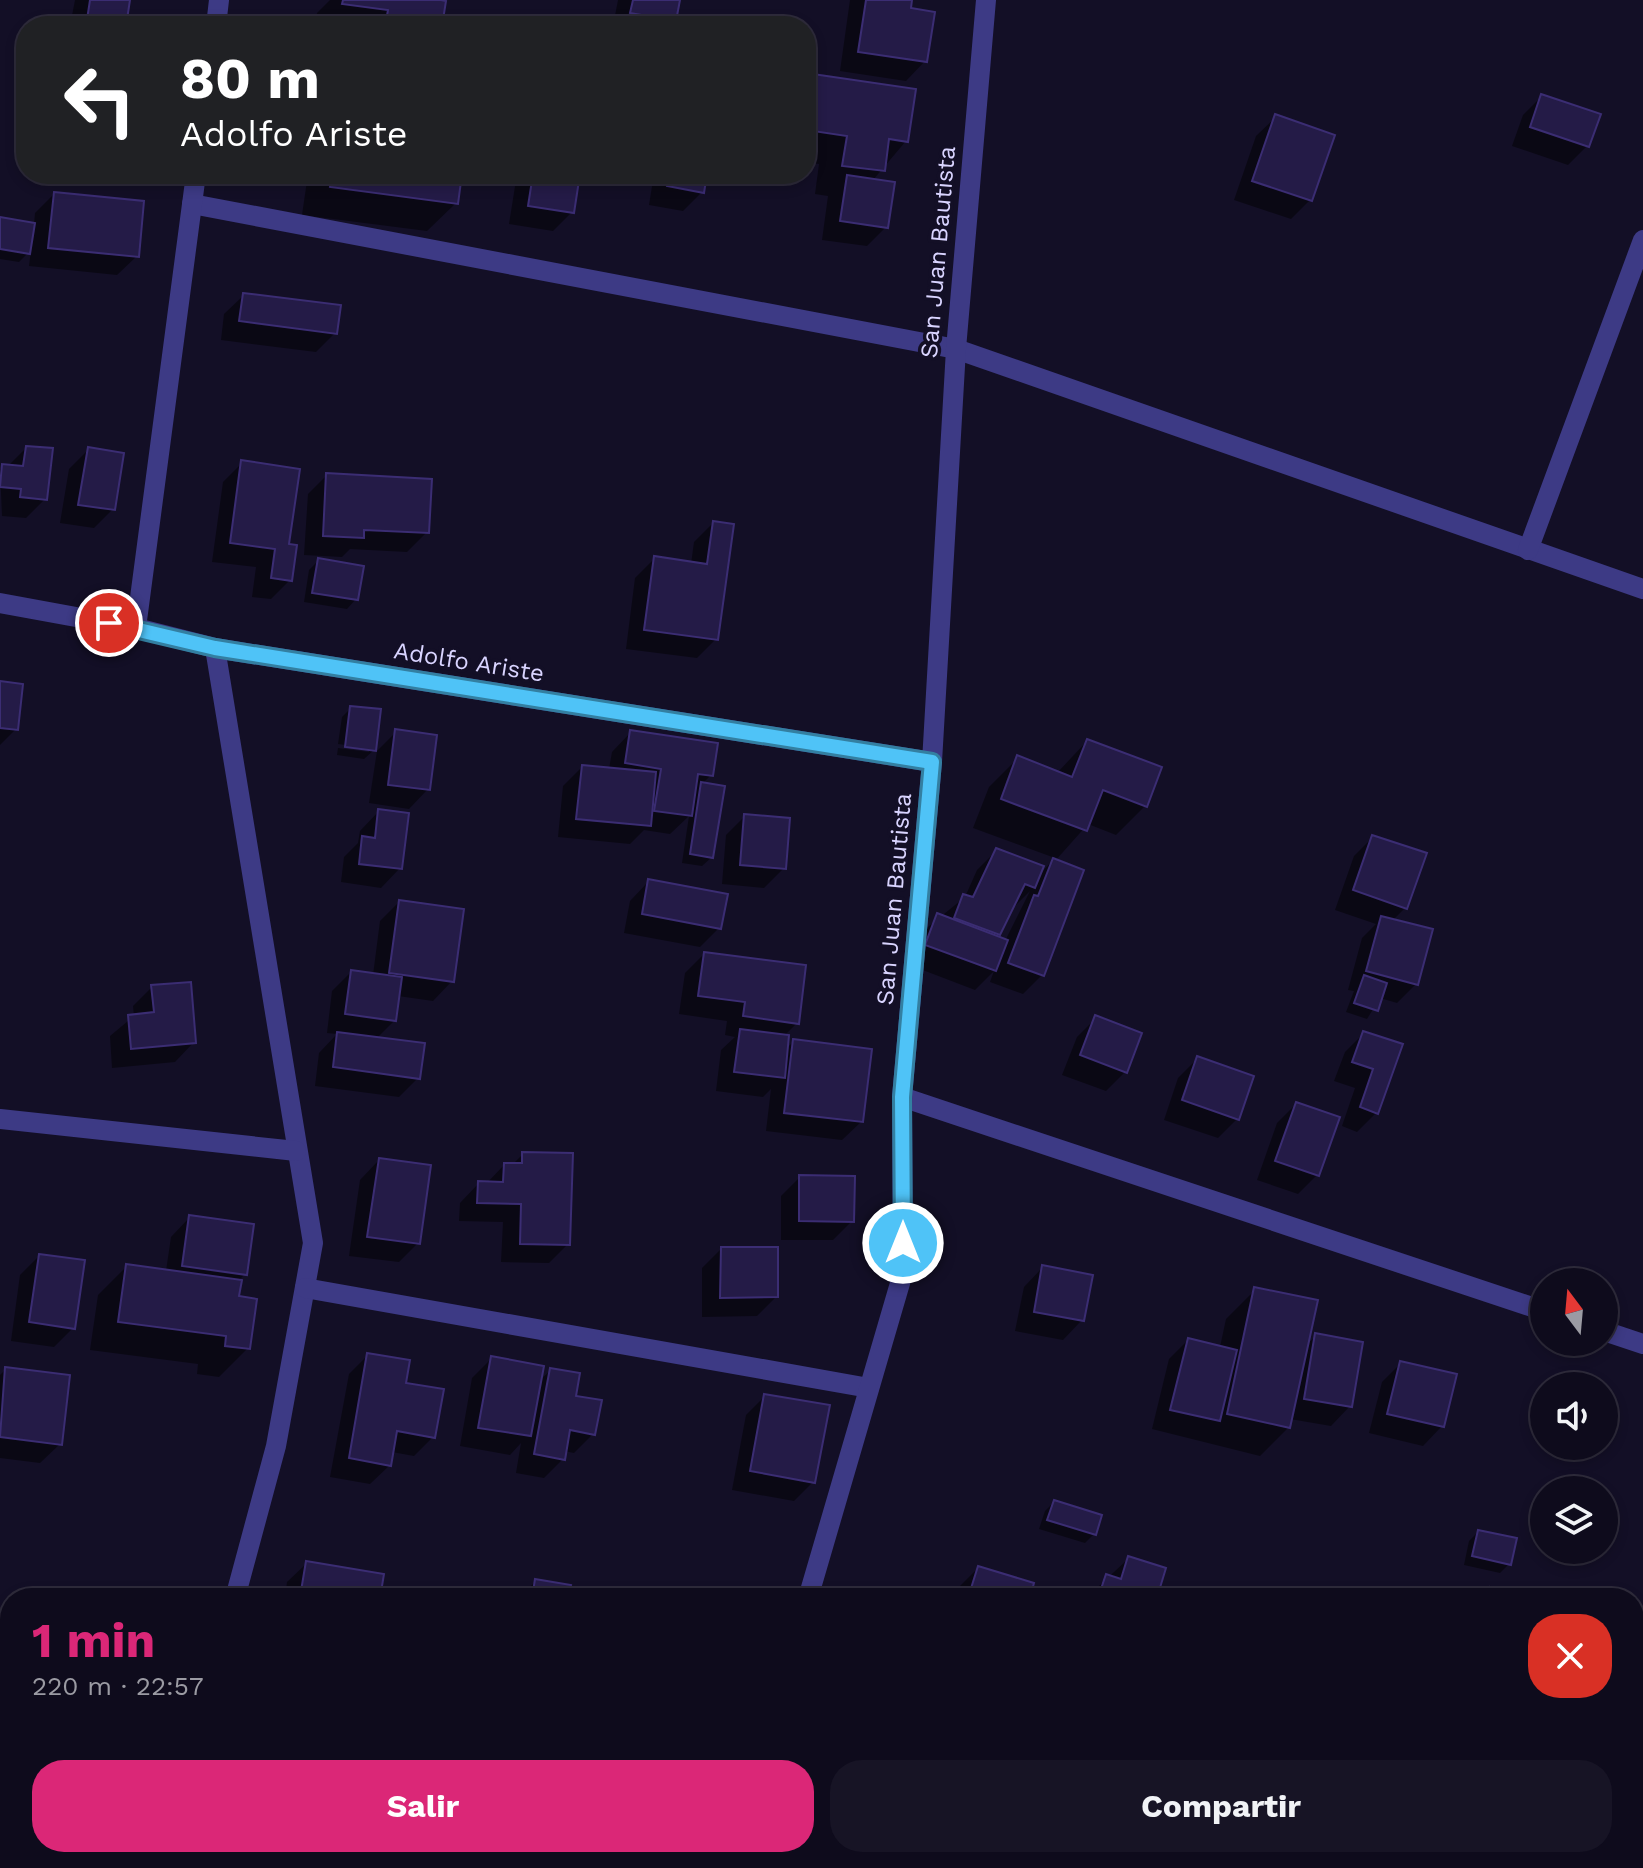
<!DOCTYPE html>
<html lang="es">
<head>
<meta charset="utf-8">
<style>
  body { margin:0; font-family:"Work Sans",sans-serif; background:#171425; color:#f1f3f6; height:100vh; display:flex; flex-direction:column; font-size:30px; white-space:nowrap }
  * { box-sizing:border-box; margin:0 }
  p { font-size:26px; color:#9b9ba3 }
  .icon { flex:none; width:44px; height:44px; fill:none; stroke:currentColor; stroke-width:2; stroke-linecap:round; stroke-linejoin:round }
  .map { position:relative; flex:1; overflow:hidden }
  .details { position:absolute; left:0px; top:1588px; width:1644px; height:280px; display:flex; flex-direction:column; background:#0e0b1c; border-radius:32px 32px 0 0; box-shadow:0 4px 12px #0003,0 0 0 2px #2e2b3b }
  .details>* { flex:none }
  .top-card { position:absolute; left:16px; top:16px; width:800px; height:168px; border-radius:32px; box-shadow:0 4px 12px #0003,0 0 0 2px #2e2b3b; background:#202124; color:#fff; overflow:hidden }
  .needle { width:52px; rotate:344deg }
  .controls { position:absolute; left:1530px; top:1268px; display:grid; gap:16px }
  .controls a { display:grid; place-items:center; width:88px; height:88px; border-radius:50%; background:#0e0b1c; box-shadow:0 4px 12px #0003,0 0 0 2px #2e2b3b; font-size:40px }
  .pin { position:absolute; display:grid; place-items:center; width:68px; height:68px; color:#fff; margin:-34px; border:4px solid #fff; border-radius:50%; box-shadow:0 2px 8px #0007 }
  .me { position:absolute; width:88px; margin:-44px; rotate:0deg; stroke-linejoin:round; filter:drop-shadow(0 0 6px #0008) }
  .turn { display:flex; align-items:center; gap:28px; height:168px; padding:0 32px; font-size:36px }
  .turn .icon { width:104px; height:104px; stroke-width:2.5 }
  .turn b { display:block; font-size:56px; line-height:68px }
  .round { display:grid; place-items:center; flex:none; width:84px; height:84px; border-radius:32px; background:#171425 }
  .summary { display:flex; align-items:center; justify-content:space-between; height:136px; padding:0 32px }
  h1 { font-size:48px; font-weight:700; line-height:60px; color:#db2777 }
  .action { display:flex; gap:16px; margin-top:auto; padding:16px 32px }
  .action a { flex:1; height:92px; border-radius:32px; background:#db2777; color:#fff; font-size:32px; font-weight:700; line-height:92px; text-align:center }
  .action a+a { background:#171425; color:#f1f3f6 }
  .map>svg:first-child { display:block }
</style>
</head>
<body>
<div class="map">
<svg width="1643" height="1868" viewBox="0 0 1643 1868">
  <rect width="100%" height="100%" fill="#130f26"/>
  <g fill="#0007" fill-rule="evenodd">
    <path d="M 75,0 L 128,0 L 124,26 L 70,26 Z"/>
    <path d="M 330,0 L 429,0 L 440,26 L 315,26 L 317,13 Z"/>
    <path d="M 618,0 L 678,0 L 674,20 L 668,26 L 613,26 Z"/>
    <path d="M 850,0 L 910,0 L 909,10 L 925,61 L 906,81 L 840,71 Z"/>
    <path d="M 806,75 L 906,141 L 873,180 L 886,227 L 867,246 L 822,240 L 828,196 L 815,194 L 819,164 L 806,162 Z"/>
    <path d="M 1542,96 L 1587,146 L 1568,165 L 1512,146 L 1523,115 Z"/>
    <path d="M 1276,117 L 1310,200 L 1291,219 L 1234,200 L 1256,136 Z"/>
    <path d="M 308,174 L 460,174 L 456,203 L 427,231 L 302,215 Z"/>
    <path d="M 517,174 L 578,174 L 572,212 L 553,231 L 509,224 Z"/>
    <path d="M 654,174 L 705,174 L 702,192 L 683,211 L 649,205 Z"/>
    <path d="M 54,194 L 137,256 L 117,275 L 29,266 L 31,250 L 19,262 L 0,259 L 0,219 L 34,225 L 35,213 Z"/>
    <path d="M 244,295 L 335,333 L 316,352 L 221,340 L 224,314 Z"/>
    <path d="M 26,448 L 45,499 L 26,518 L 2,516 L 0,469 L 8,466 Z"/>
    <path d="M 88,450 L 113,509 L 94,528 L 60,523 L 69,469 Z"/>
    <path d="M 242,463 L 290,580 L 271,599 L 252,597 L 256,567 L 212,562 L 223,482 Z"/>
    <path d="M 327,475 L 427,532 L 407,552 L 350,549 L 342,557 L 304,555 L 308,494 Z"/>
    <path d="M 713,523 L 716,639 L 697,658 L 626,649 L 635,578 L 655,558 L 691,564 L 694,542 Z"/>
    <path d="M 319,560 L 356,599 L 347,609 L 304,602 L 309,570 Z"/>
    <path d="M 0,683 L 16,729 L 0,745 Z"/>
    <path d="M 351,708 L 374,750 L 364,759 L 337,755 L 338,748 L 369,752 L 369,748 L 338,744 L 342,717 Z"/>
    <path d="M 396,732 L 428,789 L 409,809 L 369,803 L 377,751 Z"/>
    <path d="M 631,732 L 711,775 L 702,784 L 712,857 L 702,866 L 682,863 L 689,816 L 670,834 L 644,830 L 630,844 L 558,837 L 563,786 L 582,767 L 609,769 L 612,752 Z"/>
    <path d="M 1087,741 L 1145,806 L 1116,835 L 1088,824 L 1055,861 L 1042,975 L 1023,994 L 990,982 L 994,971 L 975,990 L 907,964 L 918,935 L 965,897 L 977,870 L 996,851 L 1038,876 L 1055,858 L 973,828 L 989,787 L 1018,758 L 1057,773 ZM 1030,891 L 1005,941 L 997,938 L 1005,916 Z"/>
    <path d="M 379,811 L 400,868 L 381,888 L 341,882 L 344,857 L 358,843 L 360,831 Z"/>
    <path d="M 745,816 L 784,868 L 764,888 L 722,884 L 726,835 Z"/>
    <path d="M 1373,837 L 1424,855 L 1405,908 L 1392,921 L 1416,984 L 1397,1003 L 1380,998 L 1367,1019 L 1346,1012 L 1354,991 L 1348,990 L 1362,938 L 1376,924 L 1335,910 L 1354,856 Z"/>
    <path d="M 649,881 L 719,928 L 700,947 L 624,933 L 630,901 Z"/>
    <path d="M 399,902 L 452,981 L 433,1001 L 398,996 L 395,1020 L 376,1039 L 418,1078 L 399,1097 L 315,1086 L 319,1053 L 337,1034 L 327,1033 L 332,991 L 351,972 L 373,975 L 380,921 Z"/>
    <path d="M 704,954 L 797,1023 L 784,1036 L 786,1049 L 794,1041 L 862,1121 L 842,1140 L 766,1131 L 771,1089 L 763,1097 L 716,1091 L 721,1050 L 735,1037 L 725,1035 L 727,1021 L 679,1014 L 685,973 Z"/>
    <path d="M 152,987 L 194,1042 L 175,1062 L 112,1068 L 110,1036 L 134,1016 L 133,1006 Z"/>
    <path d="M 1096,1018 L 1125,1072 L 1106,1091 L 1062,1075 L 1077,1037 Z"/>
    <path d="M 1364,1033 L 1400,1045 L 1377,1112 L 1357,1132 L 1342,1126 L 1355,1088 L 1334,1081 L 1345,1052 Z"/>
    <path d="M 1197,1059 L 1237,1119 L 1218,1138 L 1164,1120 L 1178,1078 Z"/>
    <path d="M 1296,1104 L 1317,1175 L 1298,1194 L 1257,1180 L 1277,1123 Z"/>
    <path d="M 523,1154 L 568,1244 L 549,1263 L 501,1262 L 503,1222 L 459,1221 L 460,1203 L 479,1183 L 486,1184 L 504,1165 L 512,1165 Z"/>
    <path d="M 379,1160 L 418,1243 L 399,1262 L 349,1256 L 360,1180 Z"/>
    <path d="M 800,1177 L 852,1221 L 833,1240 L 781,1240 L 781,1196 Z"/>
    <path d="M 190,1217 L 245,1274 L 240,1279 L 237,1298 L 248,1348 L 219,1377 L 197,1374 L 198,1364 L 90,1350 L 98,1295 L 127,1266 L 166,1271 L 171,1237 Z"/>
    <path d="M 721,1249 L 776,1297 L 757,1316 L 702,1317 L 702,1268 Z"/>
    <path d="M 39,1256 L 73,1328 L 54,1347 L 11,1341 L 20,1275 Z"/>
    <path d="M 1043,1267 L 1082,1320 L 1063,1340 L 1015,1331 L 1024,1287 Z"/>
    <path d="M 1255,1290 L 1306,1345 L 1316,1336 L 1350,1406 L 1331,1426 L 1290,1419 L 1289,1427 L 1260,1456 L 1152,1429 L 1169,1359 L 1188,1340 L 1220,1347 L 1226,1319 Z"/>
    <path d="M 368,1355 L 404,1384 L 433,1437 L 414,1456 L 392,1452 L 390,1465 L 370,1484 L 330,1477 L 349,1374 Z"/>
    <path d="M 491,1359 L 539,1381 L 551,1370 L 574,1398 L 593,1434 L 574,1453 L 564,1451 L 563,1459 L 544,1478 L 516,1473 L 521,1443 L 510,1455 L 460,1446 L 472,1378 Z"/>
    <path d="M 1401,1363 L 1442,1426 L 1423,1446 L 1369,1433 L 1382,1382 Z"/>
    <path d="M 6,1369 L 60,1444 L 40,1463 L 0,1458 L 0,1375 Z"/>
    <path d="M 765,1396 L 813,1482 L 794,1501 L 732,1490 L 746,1415 Z"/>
    <path d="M 1054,1502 L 1094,1534 L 1085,1543 L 1039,1529 L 1045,1511 Z"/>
    <path d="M 1478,1532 L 1509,1564 L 1500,1573 L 1464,1565 L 1469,1541 Z"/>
    <path d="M 1128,1559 L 1156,1592 L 1169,1598 L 1086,1598 Z"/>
    <path d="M 307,1563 L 382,1576 L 378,1598 L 285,1598 L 287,1582 Z"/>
    <path d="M 978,1568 L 1028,1598 L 956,1598 L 959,1587 Z"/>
    <path d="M 536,1581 L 566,1598 L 519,1598 Z"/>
    <path d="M 1643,1751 L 1643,1789 L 1634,1786 Z"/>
    <path d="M 10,1798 L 10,1846 L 0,1844 L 0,1823 Z"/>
    <path d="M 10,1854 L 10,1858 L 48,1858 L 38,1868 L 17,1868 L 7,1865 Z"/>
    <path d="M 89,1858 L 119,1858 L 112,1865 Z"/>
    <path d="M 549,1858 L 651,1858 L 649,1868 L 547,1868 Z"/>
  </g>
  <g fill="#241b47" stroke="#3b2d73" stroke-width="2">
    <path d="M 90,0 L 130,0 L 126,26 L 86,26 Z"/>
    <path d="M 343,0 L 441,0 L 446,1 L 442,26 L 427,26 L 386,21 L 388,10 L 342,4 Z"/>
    <path d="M 633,0 L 680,0 L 676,21 L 630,13 Z"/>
    <path d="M 866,0 L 912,0 L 911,8 L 935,12 L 927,62 L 858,52 Z"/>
    <path d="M 806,73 L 916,89 L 908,142 L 889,139 L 885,171 L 842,166 L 847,136 L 806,130 Z"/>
    <path d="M 1541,94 L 1601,114 L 1589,147 L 1530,127 Z"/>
    <path d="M 1275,114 L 1335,135 L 1312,201 L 1252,181 Z"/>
    <path d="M 332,174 L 462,174 L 458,204 L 330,187 Z"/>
    <path d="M 533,174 L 580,174 L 574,213 L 528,206 Z"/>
    <path d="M 669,174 L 707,174 L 704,193 L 667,186 Z"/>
    <path d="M 847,175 L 895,182 L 888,228 L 840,221 Z"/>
    <path d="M 54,192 L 144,201 L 139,257 L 48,248 Z"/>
    <path d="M 0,217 L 35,223 L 30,254 L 0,249 Z"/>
    <path d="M 243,293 L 341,305 L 337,334 L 239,321 Z"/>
    <path d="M 26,446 L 53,448 L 47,500 L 20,497 L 21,489 L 0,487 L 2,464 L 23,466 Z"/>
    <path d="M 88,447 L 124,453 L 115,510 L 78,505 Z"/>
    <path d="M 241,460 L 300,469 L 289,544 L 297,545 L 292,581 L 271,578 L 275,549 L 230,543 Z"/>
    <path d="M 326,473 L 432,479 L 429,533 L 364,530 L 364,538 L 323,536 Z"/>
    <path d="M 713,521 L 734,524 L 718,640 L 644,630 L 654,556 L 707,564 Z"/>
    <path d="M 318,558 L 364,566 L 358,600 L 312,593 Z"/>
    <path d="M 0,681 L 23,684 L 18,730 L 0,728 Z"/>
    <path d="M 350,706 L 381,709 L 376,751 L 345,747 Z"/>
    <path d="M 395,729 L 437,735 L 430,790 L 388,785 Z"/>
    <path d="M 630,730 L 718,743 L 713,776 L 698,774 L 692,816 L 654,811 L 661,769 L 625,763 Z"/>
    <path d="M 1087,739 L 1162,767 L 1147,807 L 1103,790 L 1087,831 L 1001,799 L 1017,755 L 1072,777 Z"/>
    <path d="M 582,765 L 656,772 L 651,826 L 576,819 Z"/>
    <path d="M 701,782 L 725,786 L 713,858 L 690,854 Z"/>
    <path d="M 378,809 L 409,813 L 402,869 L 359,864 L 362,836 L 375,838 Z"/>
    <path d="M 744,814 L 790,818 L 786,869 L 740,865 Z"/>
    <path d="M 1372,835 L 1427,853 L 1407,909 L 1353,890 Z"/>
    <path d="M 996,848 L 1044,866 L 1035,888 L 1025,884 L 1000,935 L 954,918 L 963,894 L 973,897 Z"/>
    <path d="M 1053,858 L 1084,870 L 1044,976 L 1008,963 L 1034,895 L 1038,896 Z"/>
    <path d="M 648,879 L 728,894 L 721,929 L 642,914 Z"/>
    <path d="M 399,900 L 464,909 L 454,982 L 389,973 Z"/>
    <path d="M 937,913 L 1008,940 L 996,971 L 925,945 Z"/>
    <path d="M 1381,916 L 1433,929 L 1418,985 L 1366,971 Z"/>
    <path d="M 704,952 L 806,965 L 799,1024 L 743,1016 L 745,1002 L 698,996 Z"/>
    <path d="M 351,970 L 402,977 L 396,1021 L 345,1014 Z"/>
    <path d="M 1364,975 L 1387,983 L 1378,1011 L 1354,1003 Z"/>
    <path d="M 191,982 L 196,1043 L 131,1049 L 128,1015 L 154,1012 L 151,985 Z"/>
    <path d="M 1095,1015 L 1142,1033 L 1127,1073 L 1080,1055 Z"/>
    <path d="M 740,1029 L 789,1035 L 785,1078 L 734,1072 Z"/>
    <path d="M 1363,1031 L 1403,1044 L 1378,1114 L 1360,1107 L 1373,1069 L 1352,1062 Z"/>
    <path d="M 337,1032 L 425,1043 L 420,1079 L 333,1067 Z"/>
    <path d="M 793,1039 L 872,1049 L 863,1122 L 784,1113 Z"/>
    <path d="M 1197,1056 L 1254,1076 L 1239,1120 L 1182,1100 Z"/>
    <path d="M 1296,1102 L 1340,1117 L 1319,1176 L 1275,1161 Z"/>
    <path d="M 522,1152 L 573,1153 L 570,1245 L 520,1244 L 521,1204 L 477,1203 L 478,1181 L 503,1182 L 504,1163 L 522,1163 Z"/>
    <path d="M 379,1158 L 431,1165 L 420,1244 L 367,1237 Z"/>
    <path d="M 799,1175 L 855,1176 L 854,1222 L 799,1221 Z"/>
    <path d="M 189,1215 L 254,1224 L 247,1275 L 182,1266 Z"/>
    <path d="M 721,1247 L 778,1247 L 778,1297 L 720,1298 Z"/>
    <path d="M 39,1254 L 85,1260 L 75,1329 L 29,1322 Z"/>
    <path d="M 126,1264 L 242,1280 L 239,1296 L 257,1299 L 250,1349 L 225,1346 L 226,1336 L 118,1322 Z"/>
    <path d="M 1042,1265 L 1093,1275 L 1084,1321 L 1034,1312 Z"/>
    <path d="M 1254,1287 L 1318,1300 L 1290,1428 L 1227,1414 Z"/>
    <path d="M 1315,1333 L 1363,1342 L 1352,1407 L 1304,1399 Z"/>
    <path d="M 1188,1338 L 1237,1350 L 1220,1421 L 1170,1410 Z"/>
    <path d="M 367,1353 L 410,1360 L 406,1383 L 444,1389 L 435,1438 L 397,1431 L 391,1466 L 349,1458 Z"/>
    <path d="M 491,1356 L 544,1366 L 531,1436 L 478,1428 Z"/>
    <path d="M 1400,1361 L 1457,1374 L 1444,1427 L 1387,1414 Z"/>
    <path d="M 5,1367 L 70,1375 L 62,1445 L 0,1437 Z"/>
    <path d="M 550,1368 L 580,1373 L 576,1396 L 602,1400 L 595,1435 L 570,1430 L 565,1460 L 534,1454 Z"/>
    <path d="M 764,1394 L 830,1405 L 815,1483 L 750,1471 Z"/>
    <path d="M 1054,1500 L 1102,1515 L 1096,1535 L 1047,1520 Z"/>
    <path d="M 1478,1530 L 1517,1538 L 1511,1565 L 1472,1556 Z"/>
    <path d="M 1128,1556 L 1166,1568 L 1159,1591 L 1172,1595 L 1171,1598 L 1098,1598 L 1106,1574 L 1121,1579 Z"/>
    <path d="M 306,1561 L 384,1574 L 380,1598 L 300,1597 Z"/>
    <path d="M 978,1566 L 1034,1583 L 1030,1598 L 968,1598 Z"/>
    <path d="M 535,1579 L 571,1585 L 568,1598 L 532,1598 Z"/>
    <path d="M 1490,1587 L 1513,1592 L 1511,1598 L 1488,1598 Z"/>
    <path d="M 564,1858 L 653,1858 L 651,1868 L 616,1868 Z"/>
  </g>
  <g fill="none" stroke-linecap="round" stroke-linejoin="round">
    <g stroke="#3d3a85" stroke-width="20">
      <path d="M 216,26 L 219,0"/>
      <path d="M 192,204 L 956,349 L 1643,589"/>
      <path d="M 1528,550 L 1643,240"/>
      <path d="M 0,603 L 136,628 L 215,648 L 932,762"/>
      <path d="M 136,628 L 196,174"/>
      <path d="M 215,648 L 313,1243 L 276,1446 L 235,1598"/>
      <path d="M 902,1097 L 1544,1311"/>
      <path d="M 0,1119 L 296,1151"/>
      <path d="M 305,1288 L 869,1388"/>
      <path d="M 1604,1331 L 1643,1344"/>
      <path d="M 808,1598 L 903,1273 L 902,1097 L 932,762 L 956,349 L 986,0"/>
      <path d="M 1543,1858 L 1576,1868"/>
      <path d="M 161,1868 L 163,1858"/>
      <path d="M 744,1868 L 746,1858"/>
    </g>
  </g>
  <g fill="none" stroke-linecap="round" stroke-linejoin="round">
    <g stroke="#337fa1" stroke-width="20">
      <path id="route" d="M 109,623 L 215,648 L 932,762 L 902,1097 L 903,1243"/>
    </g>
    <use href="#route" stroke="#4fc3f7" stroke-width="14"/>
  </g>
  <g text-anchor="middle" stroke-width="7" stroke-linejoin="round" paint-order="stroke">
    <g font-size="24" fill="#d9d4ff" stroke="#130f26">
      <text transform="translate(938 252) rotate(-85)" y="8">San Juan Bautista</text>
      <text transform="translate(469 662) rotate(9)" y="8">Adolfo Ariste</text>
      <text transform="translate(894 899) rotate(-85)" y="8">San Juan Bautista</text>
    </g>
  </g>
</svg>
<div class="controls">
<a><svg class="needle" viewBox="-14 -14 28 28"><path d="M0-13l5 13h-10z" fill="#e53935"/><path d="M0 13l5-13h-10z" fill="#9b9ba3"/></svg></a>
<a><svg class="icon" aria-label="sound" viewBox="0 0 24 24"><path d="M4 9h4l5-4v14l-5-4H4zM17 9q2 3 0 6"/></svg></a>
<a><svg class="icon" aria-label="layers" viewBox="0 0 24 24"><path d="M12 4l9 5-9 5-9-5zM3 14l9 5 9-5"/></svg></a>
</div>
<div class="pin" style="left:109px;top:623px;background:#d93025"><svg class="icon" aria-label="arrive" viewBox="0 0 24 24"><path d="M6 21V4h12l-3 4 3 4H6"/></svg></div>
<svg class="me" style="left:903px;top:1243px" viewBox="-20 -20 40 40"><circle r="17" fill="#4fc3f7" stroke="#fff" stroke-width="3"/><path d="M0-11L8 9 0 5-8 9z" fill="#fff"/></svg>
<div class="top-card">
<div class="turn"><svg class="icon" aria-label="left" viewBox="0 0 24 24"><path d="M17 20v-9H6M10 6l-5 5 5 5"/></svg><div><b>80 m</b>Adolfo Ariste</div></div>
</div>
<section class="details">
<div class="summary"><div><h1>1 min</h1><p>220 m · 22:57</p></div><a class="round" style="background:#d93025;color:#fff"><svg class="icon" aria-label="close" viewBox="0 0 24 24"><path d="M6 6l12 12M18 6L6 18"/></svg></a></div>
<div class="action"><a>Salir</a><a>Compartir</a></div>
</section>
</div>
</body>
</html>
